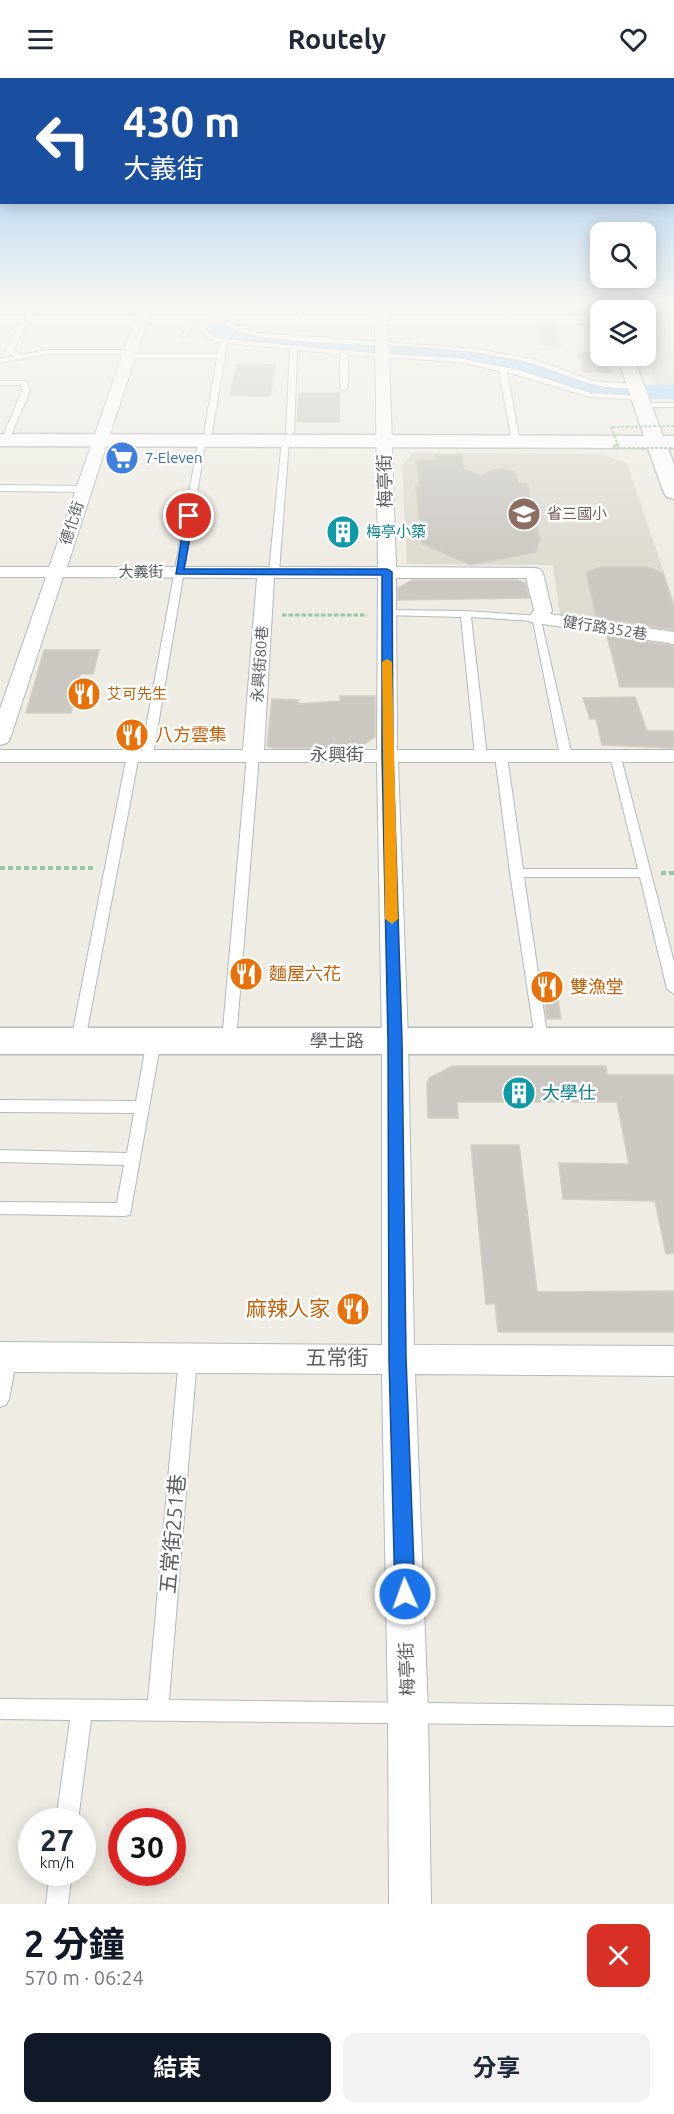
<!DOCTYPE html>
<html lang="zh-TW">
<head>
<meta charset="utf-8">
<style>
  body { margin:0; font-family:Ubuntu,"Noto Sans TC",sans-serif; background:#f2f2f3; color:#1f2937; height:100vh; display:flex; flex-direction:column; font-size:22px; white-space:nowrap }
  * { box-sizing:border-box; margin:0 }
  p { font-size:20px; color:#747a83 }
  .icon { flex:none; width:33px; height:33px; fill:none; stroke:currentColor; stroke-width:2; stroke-linecap:round; stroke-linejoin:round }
  .map { position:relative; height:1826px; overflow:hidden }
  .panel { display:flex; flex-direction:column; background:#fff; flex:1 }
  .panel>* { flex:none }
  .hud { position:absolute; left:0px; top:0px; width:675px; height:126px; box-shadow:0 3px 15px #0003; background:#1a4fa0; color:#fff; overflow:hidden }
  .fabs { position:absolute; left:590px; top:144px; display:grid; gap:12px }
  .fabs a { display:grid; place-items:center; width:66px; height:66px; border-radius:12px; background:#fff; box-shadow:0 3px 15px #0003; font-size:30px }
  .speed { position:absolute; left:18px; top:1730px; display:flex; gap:12px; font-size:30px; font-weight:700; text-align:center }
  .speed>* { display:grid; place-content:center; width:78px; height:78px; border-radius:50%; background:#fff; box-shadow:0 3px 15px #0003; line-height:1 }
  .speed small { font-size:15px; font-weight:400 }
  .speed .limit { border:9px solid #d22; background:#fff; color:#111 }
  .pin { position:absolute; display:grid; place-items:center; width:51px; height:51px; color:#fff; margin:-26px; border:3px solid #fff; border-radius:50%; box-shadow:0 2px 6px #0007 }
  .me { position:absolute; width:66px; margin:-33px; rotate:358deg; stroke-linejoin:round; filter:drop-shadow(0 0 4px #0008) }
  .turn { display:flex; align-items:center; gap:21px; height:126px; padding:0 24px; font-size:27px }
  .turn .icon { width:78px; height:78px; stroke-width:2.5 }
  .turn b { display:block; font-size:42px; line-height:51px }
  .round { display:grid; place-items:center; flex:none; width:63px; height:63px; border-radius:12px; background:#f2f2f3 }
  .headline { display:flex; align-items:center; justify-content:space-between; height:102px; padding:0 24px }
  h1 { font-size:36px; font-weight:700; line-height:45px; color:#111827 }
  .cta { display:flex; gap:12px; margin-top:auto; padding:12px 24px }
  .cta a { flex:1; height:69px; border-radius:12px; background:#111827; color:#fff; font-size:24px; font-weight:700; line-height:69px; text-align:center }
  .cta a+a { background:#f2f2f3; color:#1f2937 }
  header { display:flex; justify-content:space-between; align-items:center; height:78px; padding:0 24px; background:#fff; font-size:27px; font-weight:700 }
  .map>svg:first-child { display:block }
</style>
</head>
<body>
<header><svg class="icon" aria-label="menu" viewBox="0 0 24 24"><path d="M4 6h16M4 12h16M4 18h16"/></svg>Routely<svg class="icon" aria-label="heart" viewBox="0 0 24 24"><path d="M12 20l-8-8c-3-5 5-10 8-4 3-6 11-1 8 4z"/></svg></header>
<div class="map">
<svg width="674" height="1826" viewBox="0 0 674 1826">
  <rect width="100%" height="100%" fill="#eeece3"/>
  <g fill="#dedbd1">
    <path d="M 628,230 L 674,230 L 674,309 L 657,309 L 645,277 L 645,232 L 628,232 Z"/>
    <path d="M 413,375 L 602,376 L 627,385 L 674,524 L 674,546 L 660,552 L 560,537 L 553,487 L 407,486 L 402,387 Z"/>
  </g>
  <g fill="none" stroke-linecap="round" stroke-linejoin="round">
    <path fill="#a2d5ff" fill-rule="evenodd" d="M 210,230 L 230,230 L 228,249 L 240,253 L 441,269 L 506,277 L 580,303 L 612,306 L 674,307 L 674,321 L 612,320 L 576,316 L 503,290 L 441,281 L 239,265 L 214,258 L 208,249 Z"/>
  </g>
  <g fill="#cbc8c2" stroke="#d3cec1" stroke-width="1.5">
    <path d="M 536,248 L 556,248 L 561,268 L 540,267 Z"/>
    <path d="M 578,275 L 600,275 L 600,278 L 605,278 L 611,294 L 584,294 Z"/>
    <path d="M 237,286 L 275,287 L 270,318 L 230,317 Z"/>
    <path d="M 299,315 L 340,315 L 339,344 L 297,344 Z"/>
    <path d="M 435,377 L 462,377 L 464,391 L 481,398 L 492,392 L 505,391 L 516,395 L 518,405 L 527,405 L 540,461 L 536,474 L 470,487 L 421,465 L 416,408 L 420,408 L 416,383 L 436,382 Z"/>
    <path d="M 601,489 L 647,489 L 663,495 L 674,529 L 674,552 L 603,541 L 596,538 L 586,495 Z"/>
    <path d="M 413,502 L 517,502 L 525,505 L 529,520 L 398,522 L 398,510 Z"/>
    <path d="M 607,558 L 674,568 L 674,609 L 620,609 Z"/>
    <path d="M 44,572 L 99,572 L 93,596 L 80,596 L 71,635 L 26,635 Z"/>
    <path d="M 340,618 L 375,618 L 375,659 L 358,670 L 273,670 L 267,668 L 272,621 L 299,622 L 298,626 L 340,623 Z"/>
    <path d="M 635,619 L 647,653 L 674,653 L 674,670 L 602,667 L 596,641 L 590,641 L 583,620 Z"/>
    <path d="M 541,897 L 554,897 L 561,941 L 547,941 Z"/>
    <path d="M 453,988 L 606,988 L 607,997 L 674,997 L 674,1175 L 666,1176 L 655,1123 L 563,1121 L 559,1085 L 629,1086 L 617,1024 L 457,1024 L 458,1040 L 428,1040 L 427,1006 L 429,1000 Z"/>
    <path d="M 471,1067 L 519,1067 L 537,1214 L 674,1213 L 674,1254 L 498,1254 L 495,1226 L 486,1226 Z"/>
  </g>
  <g fill="none" stroke-linecap="round" stroke-linejoin="round">
    <g stroke="#b5b9bd" stroke-width="2">
      <g id="lane">
        <path d="M 29,230 L 35,230 L 14,271 L 21,277 L 46,272 L 131,272 L 135,274 L 132,276 L 218,276 L 220,264 L 208,260 L 199,251 L 199,246 L 192,248 L 187,259 L 182,258 L 187,246 L 202,240 L 205,242 L 205,251 L 212,258 L 224,261 L 383,276 L 459,280 L 519,292 L 591,315 L 639,318 L 643,320 L 639,322 L 590,319 L 507,294 L 520,364 L 516,366 L 512,364 L 499,293 L 459,284 L 348,277 L 348,310 L 344,312 L 340,310 L 340,276 L 297,272 L 294,355 L 290,357 L 286,355 L 290,271 L 227,265 L 212,355 L 208,357 L 204,355 L 217,280 L 129,280 L 125,278 L 128,276 L 46,276 L 0,285 L 0,281 L 14,278 L 6,272 Z"/>
        <path d="M 298,230 L 304,230 L 302,243 L 297,242 Z"/>
        <path d="M 228,240 L 232,246 L 243,251 L 259,255 L 477,271 L 536,282 L 593,303 L 635,306 L 639,308 C 634,311 628,310 621,310 C 587,310 561,293 529,285 C 441,262 348,271 259,259 L 238,254 L 227,248 L 225,242 Z"/>
        <path d="M 0,303 L 27,303 L 30,313 L 12,355 L 8,357 L 4,355 L 22,313 L 21,307 L 0,307 Z"/>
        <rect x="639" y="325" width="35" height="4"/>
        <path d="M 199,360 L 206,362 L 153,677 L 147,680 L 141,677 Z"/>
        <path d="M 282,361 L 289,363 L 279,494 L 274,497 L 269,494 Z"/>
        <path d="M 0,407 L 84,408 L 88,411 L 84,414 L 0,413 Z"/>
        <path d="M 387,532 L 466,533 L 540,538 L 572,678 L 570,680 L 566,681 L 560,678 L 533,543 L 471,539 L 487,678 L 481,681 L 475,678 L 461,539 L 384,537 L 384,533 Z"/>
        <path d="M 133,674 L 139,677 L 85,963 L 83,967 L 73,967 L 71,963 L 127,677 Z"/>
        <path d="M 253,674 L 259,677 L 236,963 L 234,967 L 224,967 L 222,963 L 247,677 Z"/>
        <path d="M 501,675 L 507,678 L 523,791 L 638,791 L 610,678 L 616,675 L 620,676 L 674,884 L 674,916 L 667,911 L 640,799 L 524,799 L 548,963 L 546,967 L 536,967 L 510,795 L 495,678 Z"/>
        <path d="M 154,957 L 159,958 L 161,962 L 130,1137 L 124,1138 L 0,1136 L 0,1124 L 117,1125 L 124,1087 L 0,1084 L 0,1072 L 127,1075 L 134,1035 L 0,1034 L 0,1022 L 136,1023 L 147,962 L 149,958 Z"/>
        <path d="M 8,1271 L 14,1274 L 17,1279 L 9,1321 L 6,1327 L 0,1329 L 0,1278 L 2,1274 Z"/>
        <path d="M 188,1272 L 194,1275 L 197,1280 L 169,1622 L 674,1628 L 674,1648 L 91,1642 L 78,1743 L 56,1743 L 70,1642 L 0,1641 L 0,1621 L 148,1622 L 179,1280 L 182,1275 Z"/>
        <path d="M 50,1794 L 72,1794 L 68,1826 L 46,1826 Z"/>
      </g>
    </g>
    <g stroke="#b5b9bd" stroke-width="2">
      <path id="street" d="M 139,230 L 151,230 L 149,238 L 375,238 L 375,230 L 387,230 L 388,238 L 600,238 L 600,246 L 388,246 L 396,489 L 534,490 L 540,491 L 543,495 L 552,533 L 550,536 L 674,554 L 674,566 L 530,544 L 528,540 L 534,532 L 526,500 L 396,500 L 397,672 L 674,672 L 674,684 L 398,684 L 408,963 L 414,1267 L 674,1268 L 674,1298 L 415,1296 L 428,1634 L 431,1826 L 389,1826 L 388,1634 L 382,1296 L 0,1294 L 0,1264 L 382,1267 L 382,963 L 377,684 L 0,684 L 0,672 L 243,672 L 257,500 L 63,499 L 10,661 L 7,665 L 0,667 L 0,631 L 46,499 L 0,499 L 0,489 L 49,489 L 133,246 L 0,246 L 0,238 L 136,238 ZM 146,246 L 375,246 L 378,489 L 67,489 ZM 274,500 L 378,500 L 377,672 L 264,672 Z"/>
    </g>
    <g stroke="#b6b9bf" stroke-width="3">
      <g id="secondary">
        <path d="M 601,230 L 617,230 L 618,232 L 602,232 Z"/>
        <path d="M 617,278 L 633,278 L 663,358 L 674,358 L 674,370 L 668,370 L 674,387 L 674,421 L 667,419 L 664,415 L 648,370 L 0,368 L 0,356 L 644,358 Z"/>
        <rect x="0" y="950" width="674" height="26"/>
      </g>
    </g>
    <path stroke="#97c7a6" stroke-width="3" stroke-dasharray="4.5 2" stroke-linecap="butt" d="M 282,537 L 367,537"/>
    <g stroke="#97c7a6" stroke-width="4" stroke-dasharray="5 3" stroke-linecap="butt">
      <path d="M 0,790 L 95,790"/>
      <path d="M 661,795 L 674,795"/>
    </g>
    <use href="#lane" fill="#fff" fill-rule="evenodd"/>
    <use href="#street" fill="#fff" fill-rule="evenodd"/>
    <use href="#secondary" fill="#fff" fill-rule="evenodd"/>
    <g stroke="#97c7a6" stroke-width="2" stroke-dasharray="3 1.5" stroke-linecap="butt">
      <path d="M 674,348 L 611,349 L 619,370 L 674,370"/>
      <path d="M 617,366 L 613,368 L 615,371 L 618,370"/>
    </g>
  </g>
  <linearGradient id="sky" x2="0" y2="1"><stop stop-color="#8cc1f1"/><stop offset="0.47" stop-color="#f7f6f2"/><stop offset="1" stop-color="#f7f6f2" stop-opacity="0"/></linearGradient>
  <rect width="674" height="486" fill="url(#sky)"/>
  <path fill="#1a73e8" stroke="#114b97" stroke-width="1.5" d="M 189,435 L 194,438 L 184,491 L 387,491 L 392,494 L 393,677 L 402,963 L 406,1280 L 415,1516 L 412,1523 L 405,1526 L 398,1523 L 395,1516 L 389,1280 L 388,963 L 382,677 L 382,497 L 176,496 L 185,438 Z"/>
  <path fill="#f59e0b" d="M 387,581 L 392,584 L 398,841 L 392,846 L 385,841 L 382,584 Z"/>
  <defs>
    <g id="supermarket-disc" transform="scale(1.725)"><circle r="9.5" fill="#3f7fe0" stroke="#fff"/><path d="M-6-5.5h2.5l.6 2H6L4.5 2H-2.5L-4.4-4H-6ZM-1.5 3.2a1.3 1.3 0 1 0 .1 0ZM3 3.2a1.3 1.3 0 1 0 .1 0Z" fill="#fff"/></g>
    <g id="school-disc" transform="scale(1.725)"><circle r="9.5" fill="#8d6e63" stroke="#fff"/><path d="M0-5L7-2L0 1L-7-2ZM-4 1L0 2.5L4 1V4Q0 6-4 4Z" fill="#fff"/></g>
    <g id="building-disc" transform="scale(1.725)"><circle r="9.5" fill="#0f9aa8" stroke="#fff"/><path d="M-4-6H4V6H1V3H-1V6H-4ZM-2.5-4.3h1.7v1.8h-1.7ZM.8-4.3h1.7v1.8H.8ZM-2.5-1h1.7V.8h-1.7ZM.8-1h1.7V.8H.8Z" fill="#fff"/></g>
    <g id="restaurant-disc" transform="scale(1.725)"><circle r="9.5" fill="#e8710a" stroke="#fff"/><path d="M-5-6h1v4h1v-4h1v4h1v-4h1v5L-1.5 .5V6h-2V.5L-5-1ZM5-6V6H3V1.5H1.5Q1.5-4 5-6Z" fill="#fff"/></g>
  </defs>
  <g fill-rule="evenodd">
    <use href="#supermarket-disc" x="122" y="380"/>
    <use href="#school-disc" x="524" y="436"/>
    <use href="#building-disc" x="343" y="454"/>
    <use href="#restaurant-disc" x="84" y="616"/>
    <use href="#restaurant-disc" x="132" y="657"/>
    <use href="#restaurant-disc" x="246" y="896"/>
    <use href="#restaurant-disc" x="547" y="909"/>
    <use href="#building-disc" x="519" y="1015"/>
    <use href="#restaurant-disc" x="353" y="1231"/>
  </g>
  <g text-anchor="middle" stroke-width="5" stroke-linejoin="round" paint-order="stroke">
    <g font-size="15" fill="#366cbe" stroke="#fff" text-anchor="start">
      <text x="145" y="385">7-Eleven</text>
    </g>
    <g font-size="15" fill="#785e54" stroke="#fff" text-anchor="start">
      <text x="547" y="441">省三國小</text>
    </g>
    <g font-size="15" fill="#5b5f64" stroke="#fff">
      <text transform="translate(72 445) rotate(-72)" y="5">德化街</text>
      <text x="141" y="499">大義街</text>
      <text transform="translate(605 550) rotate(9)" y="5">健行路352巷</text>
      <text transform="translate(260 586) rotate(-86)" y="5">永興街80巷</text>
    </g>
    <g font-size="15" fill="#0d838f" stroke="#fff" text-anchor="start">
      <text x="366" y="459">梅亭小築</text>
    </g>
    <g font-size="15" fill="#c56008" stroke="#fff" text-anchor="start">
      <text x="107" y="621">艾可先生</text>
    </g>
    <g font-size="18" fill="#5b5f64" stroke="#fff">
      <text transform="translate(385 403) rotate(-91)" y="6">梅亭街</text>
      <text x="337" y="683">永興街</text>
      <text x="337" y="969">學士路</text>
      <text transform="translate(407 1591) rotate(-92)" y="6">梅亭街</text>
    </g>
    <g font-size="18" fill="#c56008" stroke="#fff" text-anchor="start">
      <text x="155" y="663">八方雲集</text>
      <text x="269" y="902">麵屋六花</text>
      <text x="570" y="915">雙漁堂</text>
    </g>
    <g font-size="18" fill="#0d838f" stroke="#fff" text-anchor="start">
      <text x="542" y="1021">大學仕</text>
    </g>
    <g font-size="21" fill="#c56008" stroke="#fff" text-anchor="end">
      <text x="330" y="1238">麻辣人家</text>
    </g>
    <g font-size="21" fill="#5b5f64" stroke="#fff">
      <text x="337" y="1287">五常街</text>
      <text transform="translate(173 1456) rotate(-85)" y="7">五常街251巷</text>
    </g>
  </g>
</svg>
<div class="fabs">
<a><svg class="icon" aria-label="search" viewBox="0 0 24 24"><circle cx="10" cy="10" r="6"/><path d="M15 15l6 6"/></svg></a>
<a><svg class="icon" aria-label="layers" viewBox="0 0 24 24"><path d="M12 4l9 5-9 5-9-5zM3 14l9 5 9-5"/></svg></a>
</div>
<div class="speed"><div>27<small>km/h</small></div><div class="limit">30</div></div>
<div class="pin" style="left:189px;top:438px;background:#d93025"><svg class="icon" aria-label="arrive" viewBox="0 0 24 24"><path d="M6 21V4h12l-3 4 3 4H6"/></svg></div>
<svg class="me" style="left:405px;top:1516px" viewBox="-20 -20 40 40"><circle r="17" fill="#1a73e8" stroke="#fff" stroke-width="3"/><path d="M0-11L8 9 0 5-8 9z" fill="#fff"/></svg>
<div class="hud">
<div class="turn"><svg class="icon" aria-label="left" viewBox="0 0 24 24"><path d="M17 20v-9H6M10 6l-5 5 5 5"/></svg><div><b>430 m</b>大義街</div></div>
</div>
</div>
<section class="panel">
<div class="headline"><div><h1>2 分鐘</h1><p>570 m · 06:24</p></div><a class="round" style="background:#d93025;color:#fff"><svg class="icon" aria-label="close" viewBox="0 0 24 24"><path d="M6 6l12 12M18 6L6 18"/></svg></a></div>
<div class="cta"><a>結束</a><a>分享</a></div>
</section>
</body>
</html>
